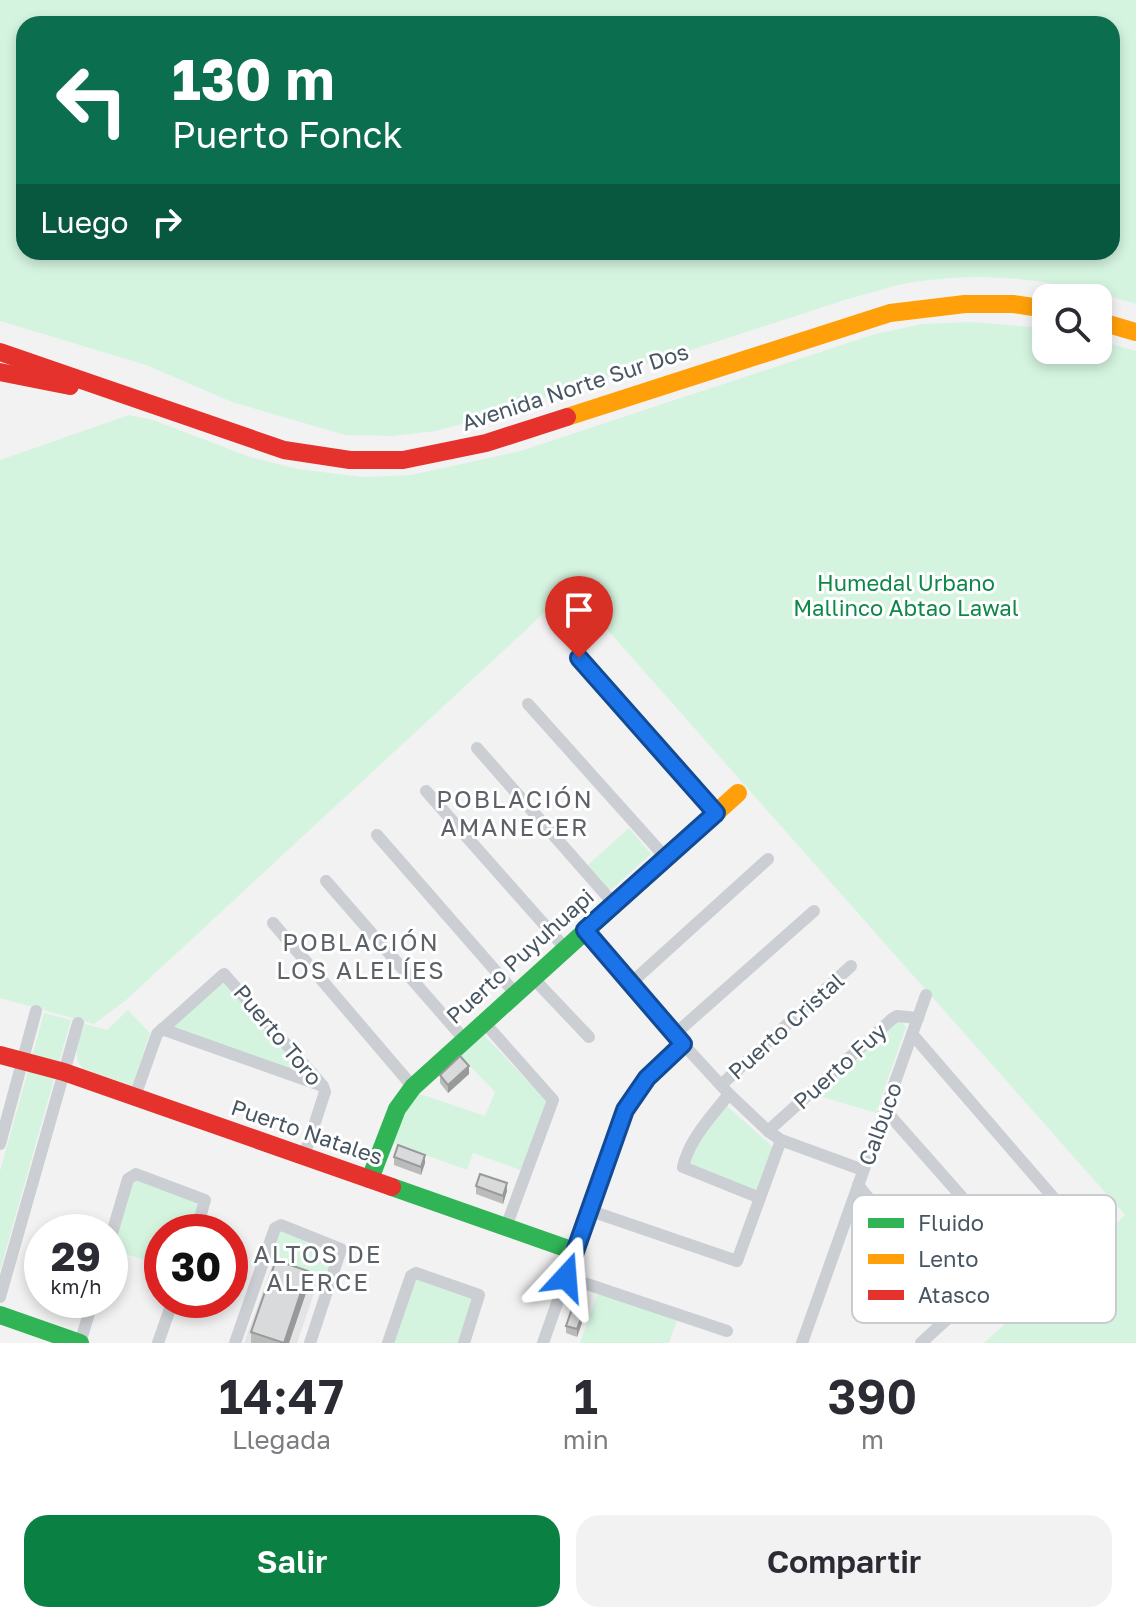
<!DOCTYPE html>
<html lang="es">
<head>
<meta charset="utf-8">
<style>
  body { margin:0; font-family:"Golos Text",sans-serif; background:#f2f2f3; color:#2b2b33; height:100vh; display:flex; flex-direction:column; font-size:30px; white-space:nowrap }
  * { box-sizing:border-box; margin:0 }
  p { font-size:26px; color:#7c7c81 }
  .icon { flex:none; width:44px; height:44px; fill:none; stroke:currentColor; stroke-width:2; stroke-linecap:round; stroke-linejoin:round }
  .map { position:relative; height:1343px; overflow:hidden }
  .panel { display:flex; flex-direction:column; background:#fff; flex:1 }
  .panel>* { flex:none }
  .hud { position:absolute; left:16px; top:16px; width:1104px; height:244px; border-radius:24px; box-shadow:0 4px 12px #0003; background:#0b6e4f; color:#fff; overflow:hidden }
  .tools { position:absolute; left:1032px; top:284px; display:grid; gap:16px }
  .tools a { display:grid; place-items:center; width:80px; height:80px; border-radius:16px; background:#fff; box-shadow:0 4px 12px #0003; font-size:40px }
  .speed { position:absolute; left:24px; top:1214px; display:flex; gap:16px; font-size:40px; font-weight:700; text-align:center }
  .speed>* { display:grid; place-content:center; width:104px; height:104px; border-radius:50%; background:#fff; box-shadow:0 4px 12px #0003; line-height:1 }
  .speed small { font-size:20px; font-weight:400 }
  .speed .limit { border:12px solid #d22; background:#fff; color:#111 }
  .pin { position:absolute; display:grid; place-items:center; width:68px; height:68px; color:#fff; margin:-82px -34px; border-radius:50% 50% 50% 0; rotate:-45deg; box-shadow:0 0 8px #0007 }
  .pin .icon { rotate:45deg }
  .me { position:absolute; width:88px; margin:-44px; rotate:19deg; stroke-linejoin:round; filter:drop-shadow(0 0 6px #0008) }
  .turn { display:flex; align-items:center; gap:28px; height:168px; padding:0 24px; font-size:36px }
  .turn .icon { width:104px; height:104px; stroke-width:2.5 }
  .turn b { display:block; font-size:56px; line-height:68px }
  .then { display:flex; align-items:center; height:76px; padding:0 24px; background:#0003; gap:16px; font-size:30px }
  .eta { display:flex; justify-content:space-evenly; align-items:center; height:136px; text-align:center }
  .eta b { font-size:48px; font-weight:600; line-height:56px }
  .cta { display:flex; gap:16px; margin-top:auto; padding:16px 24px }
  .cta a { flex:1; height:92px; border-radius:24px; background:#0b8043; color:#fff; font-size:32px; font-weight:600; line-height:92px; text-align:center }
  .cta a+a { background:#f2f2f3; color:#2b2b33 }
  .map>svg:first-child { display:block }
</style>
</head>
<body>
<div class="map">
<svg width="1136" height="1343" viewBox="0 0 1136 1343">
  <rect width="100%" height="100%" fill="#f3f2f2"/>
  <path fill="#e4e3e5" d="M 273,1263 L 319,1279 L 297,1343 L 244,1343 Z"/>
  <g fill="#d5f4e0" fill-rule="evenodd">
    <path d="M 0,0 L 1136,0 L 1136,304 C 1059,280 989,270 908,283 C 888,287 868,294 848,299 L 473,421 L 436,431 L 393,436 L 345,435 L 232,402 L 146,365 L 0,321 ZM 24,24 L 1112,24 L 1112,252 L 24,252 Z"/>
    <path d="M 970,322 L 1046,328 L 1046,350 L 1098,350 L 1098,340 L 1136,351 L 1136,1343 L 984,1343 L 1125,1215 L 573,591 L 555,603 L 125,1001 L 94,1024 L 0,998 L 0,460 L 129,415 L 153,420 L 250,457 L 298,469 L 363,477 L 411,475 L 520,451 L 875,334 L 922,324 Z"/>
    <path d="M 629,828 L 651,854 L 612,889 L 608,889 L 588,865 Z"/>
    <path d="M 224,981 L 301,1068 L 300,1071 L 296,1074 L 176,1030 L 174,1026 Z"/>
    <path d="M 128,1010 L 150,1033 L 132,1086 L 84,1069 C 70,1058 80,1039 85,1024 L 107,1030 Z"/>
    <path d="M 44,1013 L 71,1020 L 58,1065 L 32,1057 Z"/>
    <path d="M 901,1021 L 906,1027 L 876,1113 L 816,1095 L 895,1022 Z"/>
    <path d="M 483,1034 L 548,1102 L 523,1171 L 473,1153 L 467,1170 L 392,1143 L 397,1127 L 417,1093 L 485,1116 L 495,1092 L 459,1055 Z"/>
    <path d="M 28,1071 L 54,1079 L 0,1271 L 0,1171 Z"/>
    <path d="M 727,1106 L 773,1147 L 757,1191 L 692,1168 L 688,1160 L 693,1148 Z"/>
    <path d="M 138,1179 L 198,1202 L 191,1232 L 162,1232 L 162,1265 L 112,1250 L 130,1186 Z"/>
    <path d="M 282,1231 L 336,1251 L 327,1280 L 269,1259 L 277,1234 Z"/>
    <path d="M 416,1279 L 473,1298 L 458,1343 L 393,1343 Z"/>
    <path d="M 598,1293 L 677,1320 L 669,1343 L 580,1343 Z"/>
  </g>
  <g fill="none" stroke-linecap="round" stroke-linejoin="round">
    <g stroke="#cbced2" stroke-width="12">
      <path d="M 579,658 L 716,813"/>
      <path d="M 528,704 L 666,858"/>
      <path d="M 477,748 L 614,904"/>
      <path d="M 426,791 L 565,948"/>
      <path d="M 377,835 L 515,993"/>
      <path d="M 326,881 L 464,1039"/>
      <path d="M 273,923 L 413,1087"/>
      <path d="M 585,930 L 683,1044 L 729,1094 L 768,1131 L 781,1140 L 863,1170"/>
      <path d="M 532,977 L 589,1037"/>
      <path d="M 631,983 L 768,859"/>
      <path d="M 483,1021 L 553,1100 L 506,1227"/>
      <path d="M 162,1029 L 320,1085"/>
      <path d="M 675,1034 L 814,911"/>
      <path d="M 912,1034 L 1065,1211 L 921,1343"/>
      <path d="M 721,1085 L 851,966"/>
      <path d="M 729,1094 C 712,1116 689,1139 683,1167 L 760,1198"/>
      <path d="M 135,1096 L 157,1034 L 224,974 L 323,1086 L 325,1092 L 304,1156"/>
      <path d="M 885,1110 L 984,1222"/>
      <path d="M 768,1131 L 892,1019 L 897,1016 L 918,1018"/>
      <path d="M 0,1144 L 36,1011"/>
      <path d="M 858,1185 L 878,1210 L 964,1304"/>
      <path d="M 588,1210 L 737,1261 L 781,1140"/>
      <path d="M 110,1240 L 128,1179 L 136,1174 L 205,1200 L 196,1232"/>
      <path d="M 566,1277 L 727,1331"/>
      <path d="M 0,1297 L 78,1023"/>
      <path d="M 80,1343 L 93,1300"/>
      <path d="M 158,1343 L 173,1300"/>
      <path d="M 235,1343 L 275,1228 L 281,1225 L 341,1249 L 310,1343"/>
      <path d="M 388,1343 L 411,1276 L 416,1273 L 479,1295 L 464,1343"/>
      <path d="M 543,1343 L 625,1110 L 647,1078 L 683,1044"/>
      <path d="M 802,1343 L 926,995"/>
    </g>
    <g stroke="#30b455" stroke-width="18">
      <path d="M 370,1179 L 397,1109 L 413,1087 L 613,906"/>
      <path d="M 392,1187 L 574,1251"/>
      <path d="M 0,1315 L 80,1343"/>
    </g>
    <g stroke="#ff9f0a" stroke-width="18">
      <path d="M 1098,321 L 1136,332"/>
      <path d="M 567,417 L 890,313 L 965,304 L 1013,304 L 1046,309"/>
      <path d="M 613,906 L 738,793"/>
    </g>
    <g stroke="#e5322d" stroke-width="18">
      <path d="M 0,352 L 284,450 L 350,460 L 403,460 L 486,443 L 567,417"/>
      <path d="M 0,372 L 70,386"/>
      <path d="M 0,1055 L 64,1072 L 392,1187"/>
    </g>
  </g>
  <g fill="#bbbbbc">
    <path d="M 469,1074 L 448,1093 L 440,1083 L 440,1075 Z"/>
    <path d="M 394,1157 L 425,1163 L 421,1175 L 394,1165 Z"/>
    <path d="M 476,1186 L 507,1191 L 503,1204 L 476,1194 Z"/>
    <path d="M 308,1287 L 289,1343 L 251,1343 L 251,1332 Z"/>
    <path d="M 585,1314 L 577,1337 L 566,1333 L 566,1326 Z"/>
  </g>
  <g fill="#989999">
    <path d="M 469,1066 L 469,1074 L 448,1093 L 448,1085 Z"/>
    <path d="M 425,1155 L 425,1163 L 421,1175 L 421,1167 Z"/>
    <path d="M 507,1183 L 507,1191 L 503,1204 L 503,1196 Z"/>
    <path d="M 308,1271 L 308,1287 L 289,1343 L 284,1343 Z"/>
    <path d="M 585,1307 L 585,1314 L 577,1337 L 577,1329 Z"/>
  </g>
  <g fill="#d9dadb" stroke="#989999" stroke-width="2">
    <path d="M 460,1056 L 469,1066 L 448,1085 L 440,1075 Z"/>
    <path d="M 398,1145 L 425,1155 L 421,1167 L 394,1157 Z"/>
    <path d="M 480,1174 L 507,1183 L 503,1196 L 476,1186 Z"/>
    <path d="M 276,1260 L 308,1271 L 284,1343 L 251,1332 Z"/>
    <path d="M 574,1303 L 585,1307 L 577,1329 L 566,1326 Z"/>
  </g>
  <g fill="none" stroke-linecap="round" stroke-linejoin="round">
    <g stroke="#114b97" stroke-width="20">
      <path id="route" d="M 566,1277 L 625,1110 L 647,1078 L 683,1044 L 585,930 L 716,813 L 579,658"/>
    </g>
    <use href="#route" stroke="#1a73e8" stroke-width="14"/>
  </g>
  <g text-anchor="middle" stroke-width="6" stroke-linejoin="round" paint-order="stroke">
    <g font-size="22" fill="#475662" stroke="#fff">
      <text transform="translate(575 387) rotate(-18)" y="8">Avenida Norte Sur Dos</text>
      <text transform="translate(520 956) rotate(-42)" y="8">Puerto Puyuhuapi</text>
      <text transform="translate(786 1026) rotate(-42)" y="8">Puerto Cristal</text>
      <text transform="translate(278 1035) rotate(50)" y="8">Puerto Toro</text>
      <text transform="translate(840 1066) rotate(-42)" y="8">Puerto Fuy</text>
      <text transform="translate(880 1124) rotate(-70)" y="8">Calbuco</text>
      <text transform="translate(307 1132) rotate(19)" y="8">Puerto Natales</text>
    </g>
    <g font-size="22" fill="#0d8848" stroke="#fff">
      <text x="906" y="591">Humedal Urbano<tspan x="906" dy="25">Mallinco Abtao Lawal</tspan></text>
    </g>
    <g font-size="24" letter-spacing="2" fill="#5d6268" stroke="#fff">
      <text x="515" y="808">POBLACIÓN<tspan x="515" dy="28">AMANECER</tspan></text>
      <text x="361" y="951">POBLACIÓN<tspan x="361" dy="28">LOS ALELÍES</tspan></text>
      <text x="318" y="1263">ALTOS DE<tspan x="318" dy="28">ALERCE</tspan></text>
    </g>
  </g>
  <rect x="852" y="1195" width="264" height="128" rx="12" fill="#fff" stroke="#c8ccd0" stroke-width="2"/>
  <rect x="868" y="1218" width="36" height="10" fill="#30b455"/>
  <rect x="868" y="1254" width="36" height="10" fill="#ff9f0a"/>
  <rect x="868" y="1290" width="36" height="10" fill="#e5322d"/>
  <g font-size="22" fill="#475662">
    <text x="918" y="1231">Fluido</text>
    <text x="918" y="1267">Lento</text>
    <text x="918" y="1303">Atasco</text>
  </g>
</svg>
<div class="tools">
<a><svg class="icon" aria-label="search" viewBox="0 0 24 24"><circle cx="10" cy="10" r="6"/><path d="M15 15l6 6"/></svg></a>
</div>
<div class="speed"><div>29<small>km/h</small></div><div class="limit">30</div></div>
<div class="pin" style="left:579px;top:658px;background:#d93025"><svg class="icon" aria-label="arrive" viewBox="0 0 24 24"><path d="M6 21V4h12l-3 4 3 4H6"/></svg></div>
<svg class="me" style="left:566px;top:1277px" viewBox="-20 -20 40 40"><path d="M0-17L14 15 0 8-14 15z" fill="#1a73e8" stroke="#fff" stroke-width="4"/></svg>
<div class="hud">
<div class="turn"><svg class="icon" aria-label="left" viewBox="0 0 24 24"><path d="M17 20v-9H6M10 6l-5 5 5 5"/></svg><div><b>130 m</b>Puerto Fonck</div></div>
<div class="then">Luego<svg class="icon" aria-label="right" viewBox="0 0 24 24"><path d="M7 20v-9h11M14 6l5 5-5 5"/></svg></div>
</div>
</div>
<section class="panel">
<div class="eta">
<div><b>14:47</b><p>Llegada</p></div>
<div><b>1</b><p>min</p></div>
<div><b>390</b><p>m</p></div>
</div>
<div class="cta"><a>Salir</a><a>Compartir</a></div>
</section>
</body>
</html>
